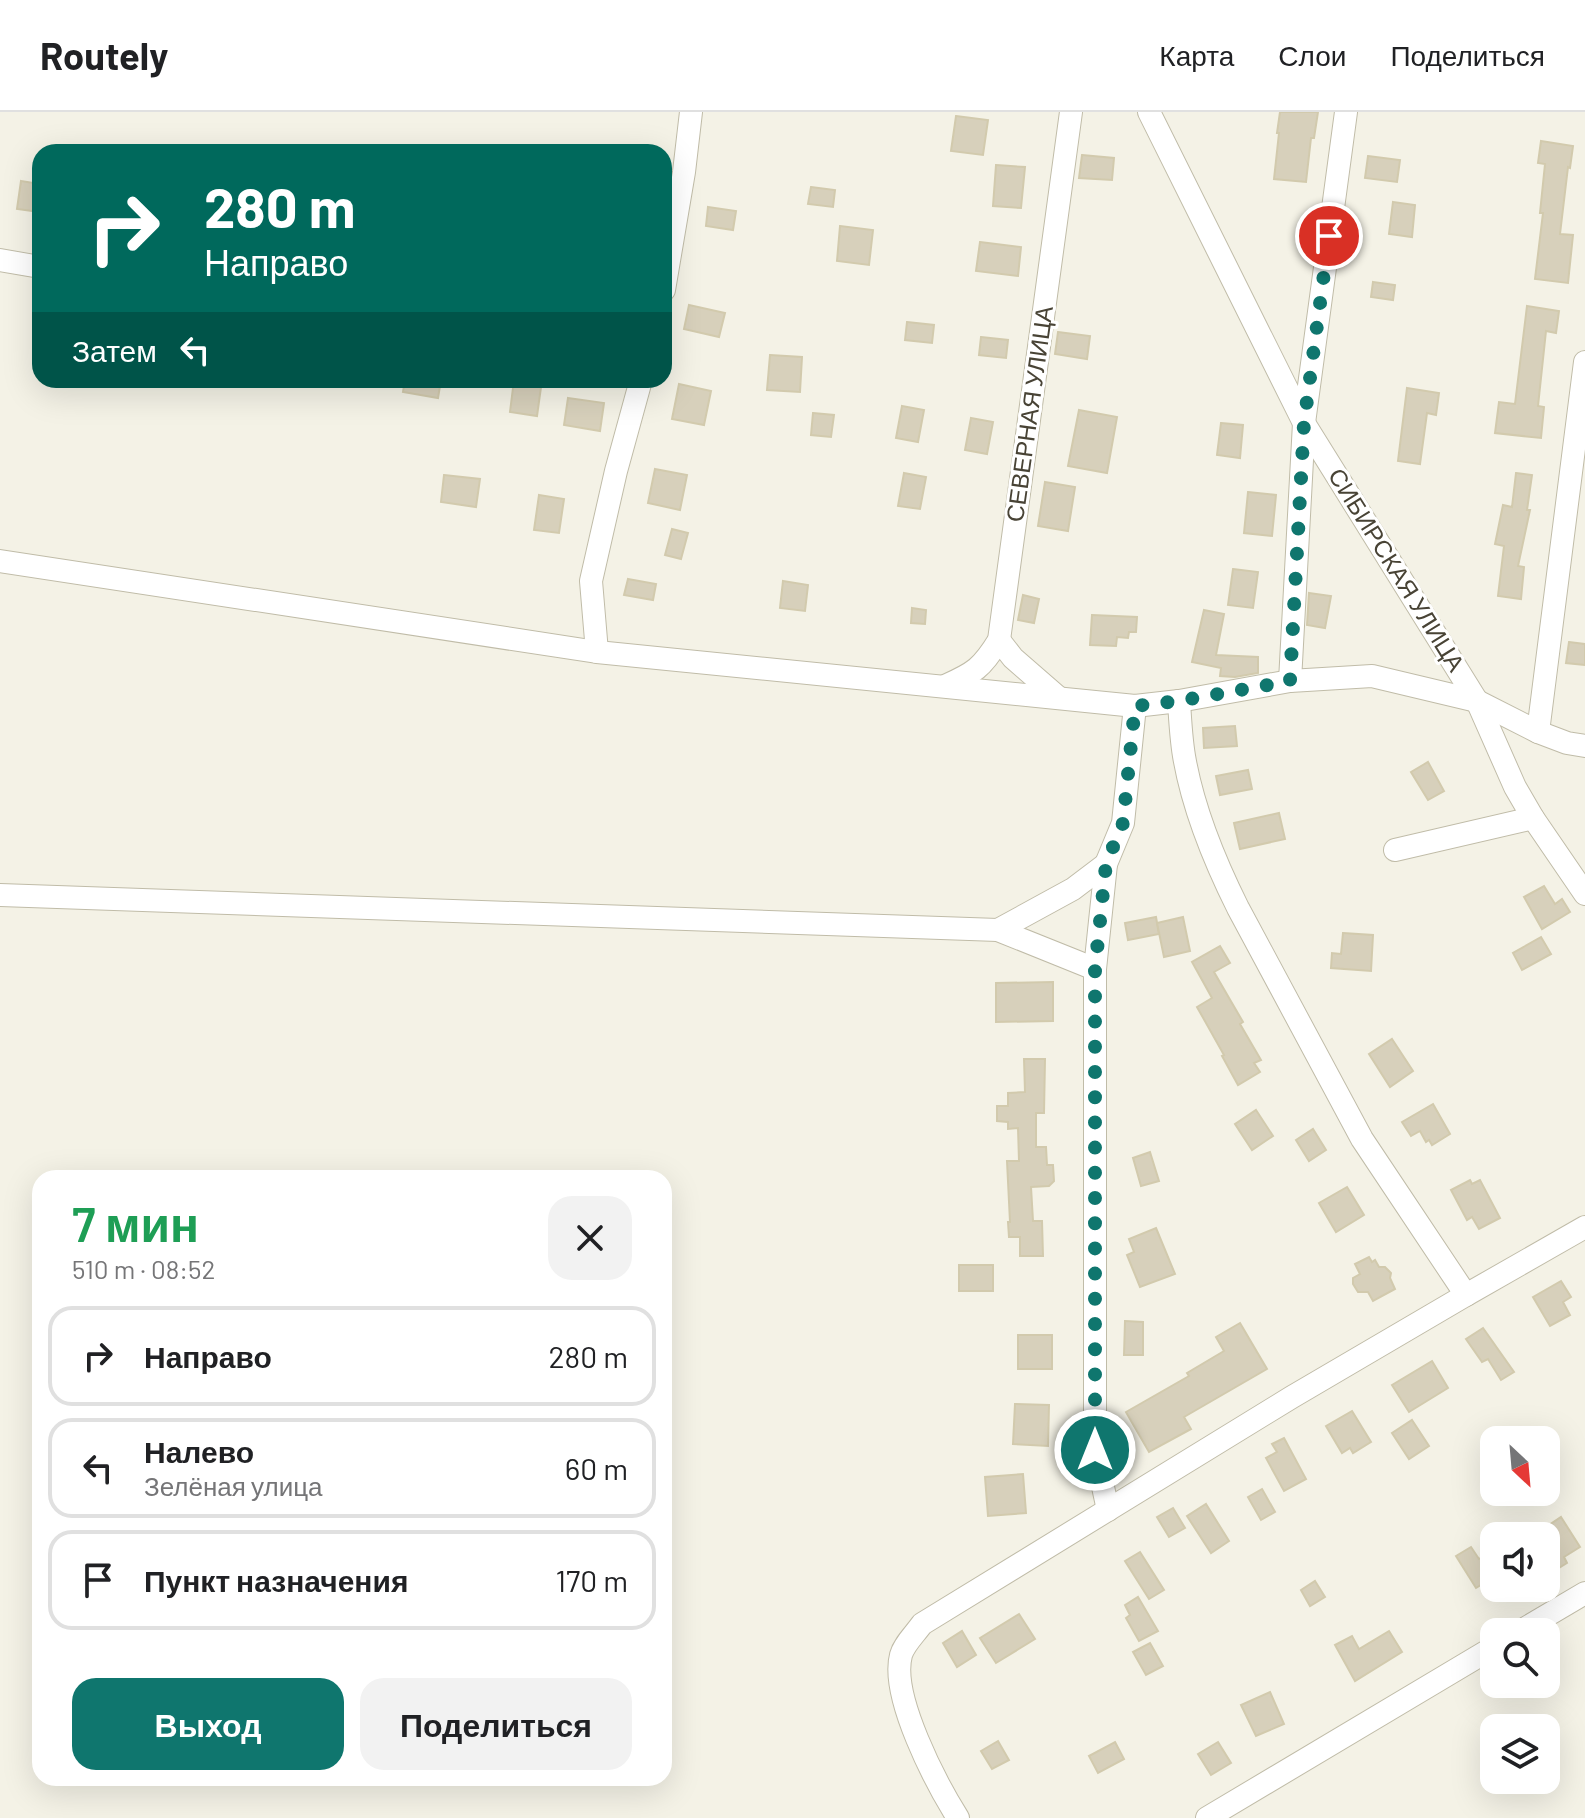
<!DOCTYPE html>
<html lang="ru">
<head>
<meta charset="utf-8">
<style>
  body { margin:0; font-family:Barlow,sans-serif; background:#f2f2f2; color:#202124; height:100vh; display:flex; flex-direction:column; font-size:30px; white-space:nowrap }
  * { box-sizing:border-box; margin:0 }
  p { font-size:26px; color:#757577 }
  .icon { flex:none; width:44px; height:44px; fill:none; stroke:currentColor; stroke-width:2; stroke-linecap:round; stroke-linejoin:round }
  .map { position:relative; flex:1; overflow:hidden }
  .drawer { position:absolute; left:32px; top:1058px; width:640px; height:616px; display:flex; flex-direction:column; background:#fff; border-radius:24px; box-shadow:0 8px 32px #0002 }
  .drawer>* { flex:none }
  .banner { position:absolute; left:32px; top:32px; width:640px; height:244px; border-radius:24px; box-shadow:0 8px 32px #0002; background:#00695c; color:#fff; overflow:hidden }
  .needle { width:52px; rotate:154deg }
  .controls { position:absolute; left:1480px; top:1314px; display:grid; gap:16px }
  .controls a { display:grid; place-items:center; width:80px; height:80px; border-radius:16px; background:#fff; box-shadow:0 8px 32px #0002; font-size:40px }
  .pin { position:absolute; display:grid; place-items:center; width:68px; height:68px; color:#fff; margin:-34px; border:4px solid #fff; border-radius:50%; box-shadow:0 2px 8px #0007 }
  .me { position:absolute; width:88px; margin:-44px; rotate:0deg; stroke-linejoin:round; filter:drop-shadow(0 0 6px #0008) }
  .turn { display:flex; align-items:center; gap:28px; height:168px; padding:0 40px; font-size:36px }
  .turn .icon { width:104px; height:104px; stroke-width:2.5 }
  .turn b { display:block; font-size:56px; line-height:68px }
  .then { display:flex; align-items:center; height:76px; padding:0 40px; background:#0003; gap:16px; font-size:30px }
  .round { display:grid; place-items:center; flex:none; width:84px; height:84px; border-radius:24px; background:#f2f2f2 }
  .head { display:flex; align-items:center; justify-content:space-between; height:136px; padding:0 40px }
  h1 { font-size:48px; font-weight:600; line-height:60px; color:#1e9e55 }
  .action { display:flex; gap:16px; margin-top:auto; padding:16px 40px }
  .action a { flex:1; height:92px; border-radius:24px; background:#0f766e; color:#fff; font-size:32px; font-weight:600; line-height:92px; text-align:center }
  .action a+a { background:#f2f2f2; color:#202124 }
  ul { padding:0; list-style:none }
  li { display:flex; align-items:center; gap:24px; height:100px; margin:0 16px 12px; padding:0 24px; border:4px solid #e0e0e0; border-radius:24px }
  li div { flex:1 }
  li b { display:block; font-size:30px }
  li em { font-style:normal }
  header { display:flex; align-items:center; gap:48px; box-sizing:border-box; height:112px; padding:0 40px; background:#fff; border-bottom:2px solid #e0e0e0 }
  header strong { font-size:38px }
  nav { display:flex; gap:44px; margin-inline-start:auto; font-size:28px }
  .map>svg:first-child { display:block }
</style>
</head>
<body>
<header>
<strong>Routely</strong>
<nav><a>Карта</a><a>Слои</a><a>Поделиться</a></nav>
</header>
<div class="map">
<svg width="1585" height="1706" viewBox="0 0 1585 1706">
  <rect width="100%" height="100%" fill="#f4f2e6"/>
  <g fill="#d7d0bb" stroke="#d2caad" stroke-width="2">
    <path d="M 1280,0 L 1318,0 L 1314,26 L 1311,26 L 1306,70 L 1274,67 L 1279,21 L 1277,21 Z"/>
    <path d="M 956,4 L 988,8 L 983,43 L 951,39 Z"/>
    <path d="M 1541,29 L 1573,34 L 1570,56 L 1568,55 L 1560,122 L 1573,123 L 1568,171 L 1535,167 L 1543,101 L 1540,101 L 1545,52 L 1538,51 Z"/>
    <path d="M 1082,43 L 1114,46 L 1112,68 L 1079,66 Z"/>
    <path d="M 1368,44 L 1400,48 L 1397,70 L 1365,66 Z"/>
    <path d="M 996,53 L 1025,55 L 1021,96 L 993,94 Z"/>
    <path d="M 21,69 L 40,72 L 40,100 L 17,97 Z"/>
    <path d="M 811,75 L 835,78 L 833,95 L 808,92 Z"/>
    <path d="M 1393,90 L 1415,93 L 1412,125 L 1389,122 Z"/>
    <path d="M 708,95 L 736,99 L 733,118 L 706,114 Z"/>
    <path d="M 840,114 L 873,118 L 869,153 L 837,149 Z"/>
    <path d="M 980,130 L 1021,135 L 1018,164 L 976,159 Z"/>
    <path d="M 1373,170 L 1395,173 L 1393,188 L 1371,185 Z"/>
    <path d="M 689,193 L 725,201 L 719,225 L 684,217 Z"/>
    <path d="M 1527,194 L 1559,199 L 1556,221 L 1546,219 L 1538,294 L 1544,295 L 1541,326 L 1495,321 L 1499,290 L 1515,292 Z"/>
    <path d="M 907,210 L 934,213 L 932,231 L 905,228 Z"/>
    <path d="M 1058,220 L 1090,224 L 1087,247 L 1055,242 Z"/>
    <path d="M 981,225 L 1008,228 L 1006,246 L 979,243 Z"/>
    <path d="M 770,243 L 802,245 L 800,280 L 767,278 Z"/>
    <path d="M 405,268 L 441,268 L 438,286 L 403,280 Z"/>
    <path d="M 514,268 L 542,268 L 537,304 L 510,300 Z"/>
    <path d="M 679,272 L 711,279 L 704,313 L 672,307 Z"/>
    <path d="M 1407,276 L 1439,281 L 1436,303 L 1427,301 L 1420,352 L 1398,349 Z"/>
    <path d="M 568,286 L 604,291 L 600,319 L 564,313 Z"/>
    <path d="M 902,294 L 924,298 L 918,330 L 896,326 Z"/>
    <path d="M 1079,298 L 1117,305 L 1107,361 L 1068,354 Z"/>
    <path d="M 813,301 L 834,303 L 831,325 L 811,323 Z"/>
    <path d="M 971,306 L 993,310 L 987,342 L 965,338 Z"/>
    <path d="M 1221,311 L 1243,313 L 1240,346 L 1217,343 Z"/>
    <path d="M 655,357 L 687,363 L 680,398 L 648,391 Z"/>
    <path d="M 904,361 L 926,365 L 920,397 L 898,394 Z"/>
    <path d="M 1516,361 L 1532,363 L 1527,398 L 1530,398 L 1518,454 L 1524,455 L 1521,487 L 1498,484 L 1504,434 L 1495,432 L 1503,393 L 1512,395 Z"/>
    <path d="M 444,363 L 480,367 L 476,395 L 441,390 Z"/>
    <path d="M 1045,370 L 1075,375 L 1068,419 L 1038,414 Z"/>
    <path d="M 1248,380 L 1276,383 L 1272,424 L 1244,421 Z"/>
    <path d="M 539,383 L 564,387 L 559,421 L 534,418 Z"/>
    <path d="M 672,417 L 688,421 L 681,447 L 665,443 Z"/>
    <path d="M 1233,457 L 1258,460 L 1253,496 L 1228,493 Z"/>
    <path d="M 628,467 L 656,472 L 653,488 L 624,483 Z"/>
    <path d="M 783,469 L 808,473 L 805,499 L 780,496 Z"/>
    <path d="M 1309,481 L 1331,484 L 1325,516 L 1307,513 Z"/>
    <path d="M 1023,483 L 1039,487 L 1034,511 L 1018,508 Z"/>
    <path d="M 912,496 L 926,498 L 925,512 L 911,511 Z"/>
    <path d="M 1204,498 L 1224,502 L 1216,543 L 1258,545 L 1258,561 L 1235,565 L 1220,564 L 1221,556 L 1192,550 Z"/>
    <path d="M 1092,503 L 1137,505 L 1136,520 L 1129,520 L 1128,526 L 1117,525 L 1116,534 L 1090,533 Z"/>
    <path d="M 1569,530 L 1585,532 L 1585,553 L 1566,551 Z"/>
    <path d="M 1235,614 L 1237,634 L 1204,636 L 1203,616 Z"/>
    <path d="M 1428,650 L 1444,679 L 1428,688 L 1411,660 Z"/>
    <path d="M 1248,658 L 1252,677 L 1220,683 L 1216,664 Z"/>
    <path d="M 1279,701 L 1285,727 L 1240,737 L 1234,711 Z"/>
    <path d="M 1544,774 L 1555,792 L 1562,787 L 1570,800 L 1542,817 L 1524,785 Z"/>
    <path d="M 1156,805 L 1159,822 L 1128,828 L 1125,811 Z"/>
    <path d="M 1183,805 L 1190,839 L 1164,845 L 1157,811 Z"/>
    <path d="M 1343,821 L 1373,823 L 1371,859 L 1331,856 L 1332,841 L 1341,842 Z"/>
    <path d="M 1541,825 L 1551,842 L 1522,858 L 1513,841 Z"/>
    <path d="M 1220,834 L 1230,851 L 1214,860 L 1243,910 L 1240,912 L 1261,948 L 1254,951 L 1260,960 L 1238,973 L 1222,944 L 1224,943 L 1197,895 L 1212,886 L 1192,850 Z"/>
    <path d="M 1053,870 L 1053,909 L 996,910 L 996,871 Z"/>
    <path d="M 1392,927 L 1413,959 L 1390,975 L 1369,942 Z"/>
    <path d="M 1024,947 L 1045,947 L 1044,1001 L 1036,1001 L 1036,1035 L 1046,1035 L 1047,1053 L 1053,1053 L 1054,1069 L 1049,1074 L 1031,1075 L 1033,1109 L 1042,1109 L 1043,1144 L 1020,1144 L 1020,1125 L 1009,1125 L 1008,1110 L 1010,1110 L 1007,1049 L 1019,1049 L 1018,1016 L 1008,1017 L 1008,1010 L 997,1009 L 997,994 L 1008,994 L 1008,981 L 1025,980 Z"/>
    <path d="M 1433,992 L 1450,1022 L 1432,1033 L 1429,1028 L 1426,1030 L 1420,1019 L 1411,1024 L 1402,1010 Z"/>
    <path d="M 1256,998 L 1273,1024 L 1252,1038 L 1235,1012 Z"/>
    <path d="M 1313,1017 L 1326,1038 L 1309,1049 L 1296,1028 Z"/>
    <path d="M 1150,1040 L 1159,1069 L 1141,1074 L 1133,1046 Z"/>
    <path d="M 1470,1068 L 1472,1072 L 1480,1068 L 1500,1106 L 1479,1117 L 1472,1105 L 1467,1108 L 1451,1078 Z"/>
    <path d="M 1347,1075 L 1364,1103 L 1336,1120 L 1319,1091 Z"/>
    <path d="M 1156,1116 L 1175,1162 L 1140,1175 L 1127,1143 L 1134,1140 L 1129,1127 Z"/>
    <path d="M 1369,1145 L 1372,1150 L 1375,1148 L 1379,1155 L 1385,1155 L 1391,1161 L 1390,1166 L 1395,1177 L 1373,1189 L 1368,1180 L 1358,1180 L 1353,1172 L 1353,1166 L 1360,1162 L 1355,1152 Z"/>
    <rect x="959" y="1153" width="34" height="26"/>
    <path d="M 1561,1169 L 1571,1185 L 1563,1190 L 1570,1203 L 1550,1214 L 1533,1185 Z"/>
    <path d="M 1125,1209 L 1143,1210 L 1143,1243 L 1124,1243 Z"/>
    <path d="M 1240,1211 L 1267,1257 L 1184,1305 L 1191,1317 L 1149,1340 L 1126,1300 L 1189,1264 L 1187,1261 L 1224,1239 L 1216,1225 Z"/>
    <path d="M 1483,1216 L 1514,1260 L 1501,1268 L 1488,1247 L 1482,1250 L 1466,1227 Z"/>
    <rect x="1018" y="1223" width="34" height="34"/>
    <path d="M 1432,1249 L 1448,1276 L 1409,1300 L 1392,1273 Z"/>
    <path d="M 1015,1292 L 1049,1293 L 1048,1334 L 1013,1332 Z"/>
    <path d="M 1352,1299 L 1371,1330 L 1353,1341 L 1350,1336 L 1342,1341 L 1326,1314 Z"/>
    <path d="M 1412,1308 L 1429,1334 L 1409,1347 L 1392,1321 Z"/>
    <path d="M 1284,1326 L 1306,1367 L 1284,1379 L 1266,1346 L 1277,1340 L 1272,1332 Z"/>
    <path d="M 1023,1362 L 1026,1401 L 988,1404 L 985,1365 Z"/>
    <path d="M 1262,1377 L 1275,1400 L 1261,1408 L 1248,1385 Z"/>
    <path d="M 1206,1392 L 1229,1429 L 1211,1441 L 1187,1404 Z"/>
    <path d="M 1173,1396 L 1185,1416 L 1169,1425 L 1157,1405 Z"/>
    <path d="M 1561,1405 L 1580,1435 L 1564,1445 L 1567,1451 L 1546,1464 L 1546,1415 Z"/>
    <path d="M 1471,1435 L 1479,1447 L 1486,1443 L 1494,1455 L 1494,1465 L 1476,1476 L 1456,1444 Z"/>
    <path d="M 1140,1440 L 1164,1478 L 1149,1487 L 1125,1449 Z"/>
    <path d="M 1315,1469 L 1325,1485 L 1310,1494 L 1301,1478 Z"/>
    <path d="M 1138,1485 L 1158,1519 L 1139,1529 L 1126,1506 L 1130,1503 L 1125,1493 Z"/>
    <path d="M 1019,1502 L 1035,1527 L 996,1551 L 980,1526 Z"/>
    <path d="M 962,1519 L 976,1543 L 957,1555 L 943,1531 Z"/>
    <path d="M 1389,1519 L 1402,1540 L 1355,1569 L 1335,1533 L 1352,1524 L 1359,1537 Z"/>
    <path d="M 1150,1531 L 1163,1554 L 1146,1563 L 1133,1540 Z"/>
    <path d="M 1270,1580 L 1284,1612 L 1256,1624 L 1241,1593 Z"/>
    <path d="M 998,1629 L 1009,1648 L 992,1657 L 981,1639 Z"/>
    <path d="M 1115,1630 L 1124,1647 L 1098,1661 L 1089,1644 Z"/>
    <path d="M 1218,1630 L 1231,1651 L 1211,1663 L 1198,1642 Z"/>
  </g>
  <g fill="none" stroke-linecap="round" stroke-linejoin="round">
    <g stroke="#c0bca8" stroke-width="24">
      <g id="street">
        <path d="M 1149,0 L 1304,311 L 1477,589 L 1515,675 L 1533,706 L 1585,782"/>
        <path d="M 0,148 L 40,155"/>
        <path d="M 664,178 L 684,60 L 691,0"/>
        <path d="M 0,449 L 597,540 L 1135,594 L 1179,589 L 1290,569 L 1372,564 L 1477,589 L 1538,620 L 1567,631 L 1585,634"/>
        <path d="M 999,528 L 1013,546 L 1059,586"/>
        <path d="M 597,540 L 591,469 L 616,359 L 641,268"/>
        <path d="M 1290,569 L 1304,311 L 1346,0"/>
        <path d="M 945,574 C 974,561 982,556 999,528 L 1071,0"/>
        <path d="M 1179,589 C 1180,607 1181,626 1184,644 C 1193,697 1214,748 1238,796 L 1362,1027 L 1466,1183 L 1585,1115"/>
        <path d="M 1538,620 L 1585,250"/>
        <path d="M 1395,738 L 1533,706"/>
        <path d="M 0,783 L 998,818 L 1095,857"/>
        <path d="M 998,818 L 1073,777 L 1106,752"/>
        <path d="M 1108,1398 L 1095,1338 L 1095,857 L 1106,752 L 1123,711 L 1135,594"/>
        <path d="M 1519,1520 L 1585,1481"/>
        <path d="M 958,1706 C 936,1671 890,1584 901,1543 C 904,1532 915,1522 922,1512 L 1292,1285 L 1466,1183"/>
        <path d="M 1207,1706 L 1494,1535"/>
      </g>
    </g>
    <use href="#street" stroke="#fff" stroke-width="22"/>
  </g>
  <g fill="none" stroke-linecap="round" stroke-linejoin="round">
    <path stroke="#0f766e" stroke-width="14" stroke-dasharray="0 25.2" d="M 1095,1338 L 1095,857 L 1106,752 L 1123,711 L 1135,594 L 1179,589 L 1290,569 L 1304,311 L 1329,124"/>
  </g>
  <g text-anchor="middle" stroke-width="6" stroke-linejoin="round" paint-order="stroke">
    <g font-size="24" fill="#484335" stroke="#fff">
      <text transform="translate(1030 302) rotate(-82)" y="8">СЕВЕРНАЯ УЛИЦА</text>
      <text transform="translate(1396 458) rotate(58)" y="8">СИБИРСКАЯ УЛИЦА</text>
    </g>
  </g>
</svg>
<div class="controls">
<a><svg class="needle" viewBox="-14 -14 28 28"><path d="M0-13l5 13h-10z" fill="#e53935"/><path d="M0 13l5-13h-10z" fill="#757577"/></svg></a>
<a><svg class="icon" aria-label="sound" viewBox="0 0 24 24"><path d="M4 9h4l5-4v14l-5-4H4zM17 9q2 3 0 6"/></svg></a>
<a><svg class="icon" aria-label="search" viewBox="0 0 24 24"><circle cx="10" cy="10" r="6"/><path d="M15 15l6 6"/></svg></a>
<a><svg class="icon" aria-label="layers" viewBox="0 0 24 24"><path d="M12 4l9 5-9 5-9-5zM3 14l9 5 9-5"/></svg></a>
</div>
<div class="pin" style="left:1329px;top:124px;background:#d93025"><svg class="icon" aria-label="arrive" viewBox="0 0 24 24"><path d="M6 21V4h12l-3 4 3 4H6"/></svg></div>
<svg class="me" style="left:1095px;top:1338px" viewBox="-20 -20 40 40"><circle r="17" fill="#0f766e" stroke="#fff" stroke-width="3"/><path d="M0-11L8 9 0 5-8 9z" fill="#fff"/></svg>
<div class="banner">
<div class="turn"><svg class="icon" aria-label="right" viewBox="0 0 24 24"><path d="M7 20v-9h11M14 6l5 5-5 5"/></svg><div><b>280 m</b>Направо</div></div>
<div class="then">Затем<svg class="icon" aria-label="left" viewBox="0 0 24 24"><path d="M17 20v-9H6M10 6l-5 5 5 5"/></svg></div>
</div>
<section class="drawer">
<div class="head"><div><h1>7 мин</h1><p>510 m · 08:52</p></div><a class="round"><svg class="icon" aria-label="close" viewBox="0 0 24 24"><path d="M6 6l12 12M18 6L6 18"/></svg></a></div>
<ul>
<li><svg class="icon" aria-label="right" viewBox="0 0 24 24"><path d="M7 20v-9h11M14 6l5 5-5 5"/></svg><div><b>Направо</b></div><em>280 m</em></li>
<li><svg class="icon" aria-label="left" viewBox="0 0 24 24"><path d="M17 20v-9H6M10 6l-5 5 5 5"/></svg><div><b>Налево</b><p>Зелёная улица</p></div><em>60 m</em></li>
<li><svg class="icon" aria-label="arrive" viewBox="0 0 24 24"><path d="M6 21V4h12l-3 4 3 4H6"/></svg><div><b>Пункт назначения</b></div><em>170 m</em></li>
</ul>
<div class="action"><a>Выход</a><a>Поделиться</a></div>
</section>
</div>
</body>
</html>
